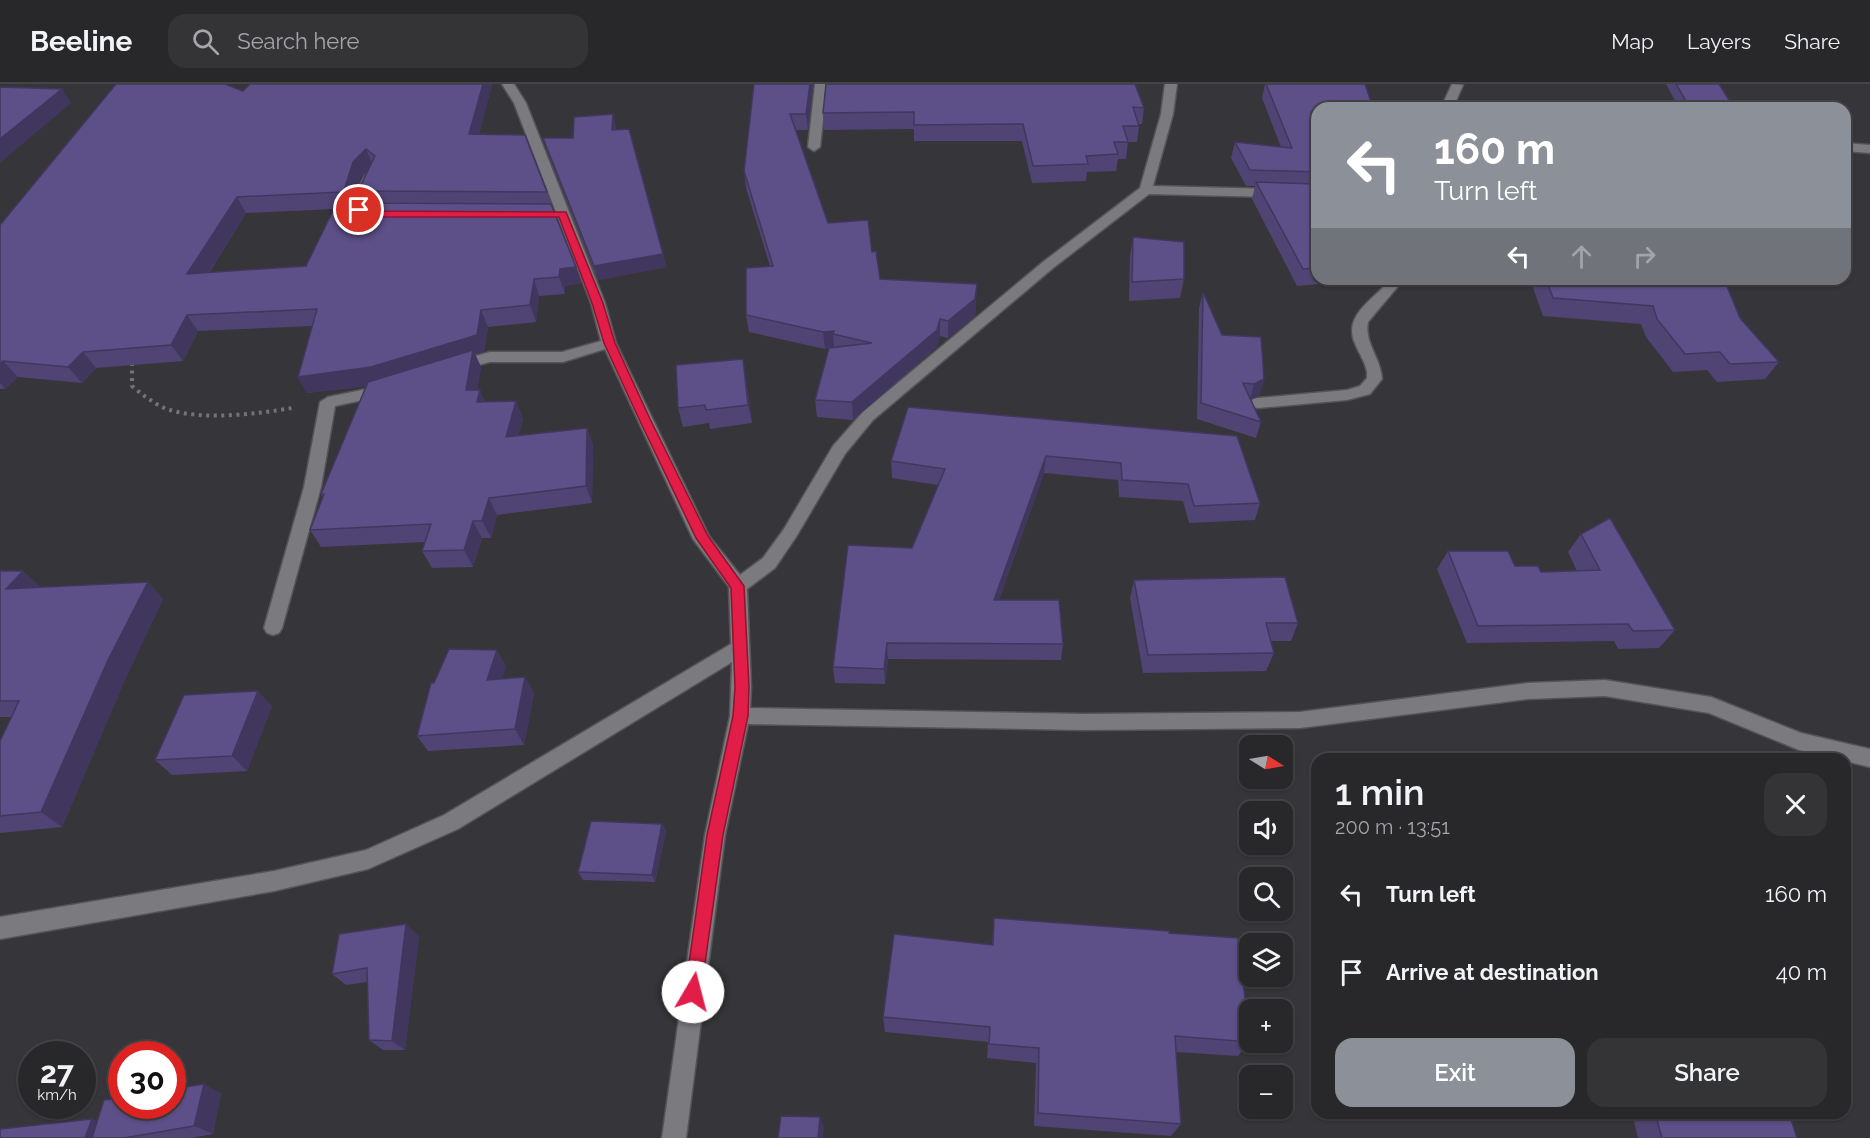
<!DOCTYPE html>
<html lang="en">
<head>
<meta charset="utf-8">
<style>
  body { margin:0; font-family:Raleway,sans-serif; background:#343437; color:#f1f3f6; height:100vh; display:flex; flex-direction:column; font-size:22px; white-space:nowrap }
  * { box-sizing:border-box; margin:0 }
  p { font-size:20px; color:#a5a6a9 }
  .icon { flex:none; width:33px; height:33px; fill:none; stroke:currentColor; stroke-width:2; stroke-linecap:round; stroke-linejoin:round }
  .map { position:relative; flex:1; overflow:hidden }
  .side { position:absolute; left:1311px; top:669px; width:540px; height:366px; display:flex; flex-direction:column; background:#28282b; border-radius:18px; box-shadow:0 2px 4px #0004,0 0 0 2px #444447 }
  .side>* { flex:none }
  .top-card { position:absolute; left:1311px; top:18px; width:540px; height:183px; border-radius:18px; box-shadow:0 2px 4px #0004,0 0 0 2px #444447; background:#8c9099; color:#fff; overflow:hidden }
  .needle { width:39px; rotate:101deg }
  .fabs { position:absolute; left:1239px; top:651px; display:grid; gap:12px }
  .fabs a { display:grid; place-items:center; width:54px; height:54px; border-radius:12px; background:#28282b; box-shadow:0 2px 4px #0004,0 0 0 2px #444447; font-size:30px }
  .speed { position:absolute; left:18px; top:957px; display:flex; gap:12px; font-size:30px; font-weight:700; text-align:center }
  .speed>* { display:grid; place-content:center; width:78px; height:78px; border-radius:50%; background:#28282b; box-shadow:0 2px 4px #0004,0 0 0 2px #444447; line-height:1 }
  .speed small { font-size:15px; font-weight:400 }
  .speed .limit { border:9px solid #d22; background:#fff; color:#111 }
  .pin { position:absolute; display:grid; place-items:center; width:51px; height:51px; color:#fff; margin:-26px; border:3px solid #fff; border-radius:50%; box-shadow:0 2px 6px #0007 }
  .me { position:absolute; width:66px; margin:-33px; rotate:8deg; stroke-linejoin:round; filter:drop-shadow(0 0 4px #0008) }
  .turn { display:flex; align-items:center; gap:21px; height:126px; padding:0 24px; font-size:27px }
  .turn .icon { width:78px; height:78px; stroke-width:2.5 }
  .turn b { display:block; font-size:42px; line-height:51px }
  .lanes { display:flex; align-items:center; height:57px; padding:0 24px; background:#0003; justify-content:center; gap:30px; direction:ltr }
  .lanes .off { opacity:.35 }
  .round { display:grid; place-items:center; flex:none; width:63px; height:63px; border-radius:18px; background:#343437 }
  .head { display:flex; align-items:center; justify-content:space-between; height:102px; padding:0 24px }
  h1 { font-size:36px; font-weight:600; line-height:45px }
  .primary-button { display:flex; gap:12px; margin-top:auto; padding:12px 24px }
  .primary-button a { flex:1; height:69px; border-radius:18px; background:#8c9099; color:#fff; font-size:24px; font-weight:600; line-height:69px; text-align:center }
  .primary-button a+a { background:#343437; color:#f1f3f6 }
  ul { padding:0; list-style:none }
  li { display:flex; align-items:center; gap:18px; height:78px; padding:0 24px }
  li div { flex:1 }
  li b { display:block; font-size:22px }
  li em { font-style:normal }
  header { display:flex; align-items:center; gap:36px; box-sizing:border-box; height:84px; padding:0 30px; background:#28282b; border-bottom:2px solid #444447 }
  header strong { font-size:28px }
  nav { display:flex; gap:33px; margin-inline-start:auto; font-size:21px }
  .search { width:420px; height:54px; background:#343437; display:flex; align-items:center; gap:15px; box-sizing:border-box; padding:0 21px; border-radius:18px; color:#a5a6a9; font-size:22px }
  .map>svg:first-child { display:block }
</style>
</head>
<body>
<header>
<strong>Beeline</strong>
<div class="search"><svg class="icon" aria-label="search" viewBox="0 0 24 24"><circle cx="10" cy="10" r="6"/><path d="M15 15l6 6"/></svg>Search here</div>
<nav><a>Map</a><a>Layers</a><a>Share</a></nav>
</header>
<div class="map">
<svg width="1870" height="1054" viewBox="0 0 1870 1054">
  <rect width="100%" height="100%" fill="#363539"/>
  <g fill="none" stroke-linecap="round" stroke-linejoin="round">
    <g stroke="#545457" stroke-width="3">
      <g id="minor">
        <path d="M 502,0 L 514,0 L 526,19 L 605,219 L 616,259 L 709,452 L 740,491 L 763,474 L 784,445 L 833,362 L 863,328 L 1043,178 L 1140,104 L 1161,30 L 1165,0 L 1177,0 L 1173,30 L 1153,102 L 1317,106 L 1317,114 L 1149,110 L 1053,184 L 873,336 L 845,370 L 796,453 L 775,484 L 747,505 L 751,603 L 750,624 L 1084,630 L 1300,628 L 1528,599 L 1605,596 L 1711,613 L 1801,649 L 1870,665 L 1870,683 L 1799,666 L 1709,629 L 1605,612 L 1528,615 L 1300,644 L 1084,646 L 748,640 L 725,751 L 686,1054 L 662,1054 L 705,751 L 730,632 L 732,578 L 458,745 L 368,785 L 274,807 L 0,855 L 0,833 L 274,787 L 366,766 L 444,731 L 731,560 L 729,503 L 693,455 L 605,265 L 563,278 L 490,278 L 455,287 L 448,282 L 450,279 L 490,268 L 562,268 L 601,257 L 591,219 L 514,19 Z"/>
        <path d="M 815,0 L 827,0 L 820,63 L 814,67 L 808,63 Z"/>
        <path d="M 1452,0 L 1463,1 L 1453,24 L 1441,24 Z"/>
        <path d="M 1845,59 L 1870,61 L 1870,69 L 1845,67 Z"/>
        <path d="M 373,85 L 379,89 L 366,117 L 366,124 L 380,127 L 381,130 L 380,133 C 370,135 359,133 353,126 C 354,114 362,89 373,85 Z"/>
        <path d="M 1390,195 L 1404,195 L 1368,238 C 1364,259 1381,274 1382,295 L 1370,310 L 1347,316 L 1258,324 L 1253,323 L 1250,319 L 1253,315 L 1258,314 L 1347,306 L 1360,302 L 1367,294 L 1367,288 C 1365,277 1358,268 1354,257 C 1344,229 1376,215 1390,195 Z"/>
        <path d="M 386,301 L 391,302 L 394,306 L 391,310 L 335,322 L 321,403 L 282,544 L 279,549 L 273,551 L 267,549 L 264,544 L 304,403 L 320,318 L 328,313 Z"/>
      </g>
    </g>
    <path stroke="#747377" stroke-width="4" stroke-dasharray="3 4.5" stroke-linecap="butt" d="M 132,279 L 132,302 C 143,311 154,320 167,325 C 201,337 257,330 292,324"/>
    <use href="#minor" fill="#7b7a7f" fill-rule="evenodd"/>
  </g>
  <g fill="#504474" fill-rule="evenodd">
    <path d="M 250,0 L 492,0 L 479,50 L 547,108 L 581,199 L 565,202 L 565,210 L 539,212 L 536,238 L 488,243 L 484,268 L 475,270 L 481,283 L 477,306 L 486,318 L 516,317 L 523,335 L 518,352 L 587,344 L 593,361 L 592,419 L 497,431 L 491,454 L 482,454 L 473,483 L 432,484 L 422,467 L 425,458 L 321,463 L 310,446 L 323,413 L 321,410 L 366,302 L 307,309 L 298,293 L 312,242 L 198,247 L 183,277 L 96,284 L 82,299 L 18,293 L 5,305 L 0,305 L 0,141 L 243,7 ZM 368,86 L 362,107 L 367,119 L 357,119 L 354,116 L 360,94 ZM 334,125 L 306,182 L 209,189 L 246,129 Z"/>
    <path d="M 813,0 L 808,46 L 796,46 L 828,139 L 872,168 L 880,195 L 977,200 L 975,232 L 948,254 L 940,252 L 937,263 L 853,336 L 817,333 L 815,316 L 829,265 L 825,265 L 749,248 L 746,231 L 770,182 L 746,104 L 744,87 Z"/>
    <path d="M 826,0 L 1144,24 L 1142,40 L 1138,40 L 1139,42 L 1137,58 L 1128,58 L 1126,75 L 1118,75 L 1116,87 L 1087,88 L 1086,97 L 1032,99 L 1022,57 L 914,57 L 914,45 L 824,46 L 823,29 Z"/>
    <path d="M 1265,0 L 1365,0 L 1317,24 L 1317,195 L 1355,195 L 1354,197 L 1297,202 L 1252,115 L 1255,102 L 1246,102 L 1231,74 L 1235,58 L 1281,63 L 1262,14 Z"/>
    <path d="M 1666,0 L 1719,0 L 1734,24 L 1679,24 Z"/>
    <path d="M 616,43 L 616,46 L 663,170 L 666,183 L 598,196 L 547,67 L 543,54 L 573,54 Z"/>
    <path d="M 1133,153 L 1184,195 L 1180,214 L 1129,217 L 1130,172 Z"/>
    <path d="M 1530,195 L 1724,195 L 1740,234 L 1779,278 L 1765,295 L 1717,298 L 1707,286 L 1673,288 L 1646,253 L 1641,240 L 1543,232 Z"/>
    <path d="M 1203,208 L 1222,251 L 1264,295 L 1259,312 L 1251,315 L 1261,338 L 1256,354 L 1197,335 L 1199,224 Z"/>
    <path d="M 743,275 L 746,294 L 752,339 L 710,345 L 709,339 L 683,343 L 678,324 Z"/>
    <path d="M 1237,352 L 1260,419 L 1255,436 L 1189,439 L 1183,417 L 1119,413 L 1118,396 L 1044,389 L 999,516 L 1063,560 L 1061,576 L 888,575 L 885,600 L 835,599 L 833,583 L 912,464 L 938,401 L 892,394 L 891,377 Z"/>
    <path d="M 1581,450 L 1675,546 L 1659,564 L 1618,565 L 1614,557 L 1467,559 L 1437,485 L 1448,467 L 1541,488 L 1577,487 L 1568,468 Z"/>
    <path d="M 0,487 L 23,487 L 40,503 L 148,498 L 163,515 L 126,593 L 62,743 L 0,749 L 0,657 L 11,633 L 0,633 Z"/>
    <path d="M 1134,496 L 1298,539 L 1291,557 L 1270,557 L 1274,569 L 1266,587 L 1143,589 L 1130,514 Z"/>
    <path d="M 506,582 L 502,595 L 525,593 L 534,609 L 524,661 L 428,667 L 417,652 L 434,599 Z"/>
    <path d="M 272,622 L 247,687 L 172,691 L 155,676 Z"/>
    <path d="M 662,740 L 666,748 L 655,798 L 583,796 L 578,788 Z"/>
    <path d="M 994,834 L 1169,849 L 1250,954 L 1250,958 L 1238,972 L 1176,968 L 1181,1040 L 1171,1052 L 1034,1042 L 1036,979 L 987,974 L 988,958 L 885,948 L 883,933 L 992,860 Z"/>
    <path d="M 419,852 L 405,966 L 383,966 L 369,956 L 367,898 L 346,901 L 332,890 Z"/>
    <path d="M 221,1009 L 213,1050 L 191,1054 L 0,1054 L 97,1037 Z"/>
    <path d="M 1632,1029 L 1771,1029 L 1797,1054 L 1638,1054 Z"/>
  </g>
  <g fill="#41375e">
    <path d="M 483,0 L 492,0 L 475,66 L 469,50 Z"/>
    <path d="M 810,0 L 813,0 L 808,46 L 806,30 Z"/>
    <path d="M 62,5 L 71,19 L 0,79 L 0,55 Z"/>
    <path d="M 613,30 L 616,43 L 616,59 L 612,46 Z"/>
    <path d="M 366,65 L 373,81 L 360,94 L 351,126 L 343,110 L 353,78 Z"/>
    <path d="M 237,113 L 246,129 L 197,207 L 187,190 Z"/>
    <path d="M 663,170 L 666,183 L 598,196 L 594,182 Z"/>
    <path d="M 576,183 L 581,199 L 565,202 L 565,210 L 559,193 L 560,185 Z"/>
    <path d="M 534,195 L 539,212 L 536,238 L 530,221 Z"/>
    <path d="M 977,200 L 975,232 L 948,254 L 948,237 Z"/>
    <path d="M 481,226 L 488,243 L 484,268 L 475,270 L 481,283 L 474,324 L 379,300 L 307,309 L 298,293 Z"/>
    <path d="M 187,231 L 198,247 L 183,277 L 171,261 Z"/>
    <path d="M 940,235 L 940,252 L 937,263 L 853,336 L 852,318 Z"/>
    <path d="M 834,247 L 833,250 L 834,264 L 825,265 L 823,248 Z"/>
    <path d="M 83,268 L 96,284 L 82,299 L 68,283 Z"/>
    <path d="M 743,275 L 746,294 L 752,339 L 748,321 Z"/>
    <path d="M 3,277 L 18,293 L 5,305 L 0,299 L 0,280 Z"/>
    <path d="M 1264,295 L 1259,312 L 1250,316 L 1254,300 Z"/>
    <path d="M 480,306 L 488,324 L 477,318 Z"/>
    <path d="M 516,317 L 523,335 L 513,371 L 506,353 Z"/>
    <path d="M 587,344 L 593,361 L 592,419 L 586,402 Z"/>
    <path d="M 1046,372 L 1044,389 L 993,532 L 994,516 Z"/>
    <path d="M 489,414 L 497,431 L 491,454 L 482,437 Z"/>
    <path d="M 473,437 L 482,454 L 473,483 L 464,466 Z"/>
    <path d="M 23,487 L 41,504 L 6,505 Z"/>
    <path d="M 148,498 L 163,515 L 126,593 L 62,743 L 41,728 L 108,576 Z"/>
    <path d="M 887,559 L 888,575 L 885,600 L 884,585 Z"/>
    <path d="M 497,566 L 506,582 L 497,612 L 487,596 Z"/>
    <path d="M 525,593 L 534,609 L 524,661 L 515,645 Z"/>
    <path d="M 258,607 L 272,622 L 247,687 L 232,672 Z"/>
    <path d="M 662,740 L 666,748 L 655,798 L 652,791 Z"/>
    <path d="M 406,840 L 419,852 L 405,966 L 392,957 Z"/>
    <path d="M 204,1000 L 221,1009 L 213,1050 L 194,1042 Z"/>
    <path d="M 820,1033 L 824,1042 L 823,1054 L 818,1054 Z"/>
    <path d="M 92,1035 L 117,1044 L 113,1054 L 85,1054 Z"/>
  </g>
  <g fill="#5d4f87" stroke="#41375e" stroke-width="1.5" fill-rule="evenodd">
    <path d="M 116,0 L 225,0 L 243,7 L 250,0 L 483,0 L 469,50 L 525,51 L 547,108 L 362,107 L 361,101 L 375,72 L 366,65 L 353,78 L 343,110 L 357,119 L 551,120 L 576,183 L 560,185 L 559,193 L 534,195 L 530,221 L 481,226 L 477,251 L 371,283 L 298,293 L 317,225 L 187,231 L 171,261 L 83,268 L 68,283 L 3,277 L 0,280 L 0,141 ZM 342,108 L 306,182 L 187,190 L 237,113 Z"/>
    <path d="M 754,0 L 810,0 L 806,30 L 790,30 L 828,139 L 868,136 L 872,168 L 876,167 L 880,195 L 977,200 L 975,215 L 948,237 L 940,235 L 937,246 L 852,318 L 815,316 L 829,264 L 872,259 L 833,250 L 834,247 L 823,248 L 746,231 L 746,184 L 773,182 L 744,87 Z"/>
    <path d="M 826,0 L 1135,0 L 1144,24 L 1133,23 L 1139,42 L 1123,42 L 1128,58 L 1114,58 L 1118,70 L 1086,72 L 1088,80 L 1033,82 L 1023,40 L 914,41 L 914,28 L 823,29 Z"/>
    <path d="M 1266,0 L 1365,0 L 1373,24 L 1317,24 L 1317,88 L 1250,86 L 1235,58 L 1292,64 Z"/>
    <path d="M 1676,0 L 1719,0 L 1734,24 L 1690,24 Z"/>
    <path d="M 0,3 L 62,5 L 0,55 Z"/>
    <path d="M 613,30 L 612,46 L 629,45 L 663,170 L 594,182 L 543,54 L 573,54 L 574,33 Z"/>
    <path d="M 1256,98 L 1317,100 L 1317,184 L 1303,185 Z"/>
    <path d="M 1133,153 L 1184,158 L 1184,195 L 1132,198 Z"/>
    <path d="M 1546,195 L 1724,195 L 1740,234 L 1779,278 L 1730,280 L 1720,268 L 1685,270 L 1657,235 L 1653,222 L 1553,214 Z"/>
    <path d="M 1203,208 L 1222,251 L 1261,253 L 1264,295 L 1254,300 L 1243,299 L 1261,338 L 1201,319 Z"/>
    <path d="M 473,266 L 466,306 L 480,306 L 477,318 L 516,317 L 506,353 L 587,344 L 586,402 L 489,414 L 482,437 L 473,437 L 464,466 L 422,467 L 431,440 L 310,446 L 324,410 L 321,410 L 368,298 Z"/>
    <path d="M 743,275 L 748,321 L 706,326 L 705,321 L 678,324 L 676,281 Z"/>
    <path d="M 908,323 L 1237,352 L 1260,419 L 1194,422 L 1188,400 L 1122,396 L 1121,379 L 1046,372 L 994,516 L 1059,516 L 1063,560 L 887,559 L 884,585 L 833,583 L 848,461 L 912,464 L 945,385 L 891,377 Z"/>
    <path d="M 1610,434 L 1675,546 L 1633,547 L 1628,540 L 1478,542 L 1448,467 L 1508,467 L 1515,482 L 1538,482 L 1541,488 L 1600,486 L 1581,450 Z"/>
    <path d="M 0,487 L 23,487 L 6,505 L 148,498 L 108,576 L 41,728 L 0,732 L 0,657 L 19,617 L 0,617 Z"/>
    <path d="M 1285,493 L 1298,539 L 1266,539 L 1274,569 L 1148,571 L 1134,496 Z"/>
    <path d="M 449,565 L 497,566 L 487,596 L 525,593 L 515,645 L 417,652 L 431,599 L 434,599 Z"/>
    <path d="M 258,607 L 232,672 L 155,676 L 184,611 Z"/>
    <path d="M 591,737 L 662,740 L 652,791 L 578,788 Z"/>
    <path d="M 994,834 L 1169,847 L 1169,849 L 1238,854 L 1250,958 L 1175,952 L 1181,1040 L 1038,1029 L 1039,964 L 989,960 L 990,943 L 883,933 L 894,850 L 993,861 Z"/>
    <path d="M 406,840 L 392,957 L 369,956 L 367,884 L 332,890 L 339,850 Z"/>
    <path d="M 204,1000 L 194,1042 L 124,1054 L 92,1054 L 104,1016 L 122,1014 L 122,1022 L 172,1022 L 172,1005 Z"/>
    <path d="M 1655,1029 L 1771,1029 L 1790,1032 L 1797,1054 L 1662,1054 Z"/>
    <path d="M 781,1032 L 820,1033 L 818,1054 L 778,1054 Z"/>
    <path d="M 92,1035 L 85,1054 L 0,1054 L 0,1045 Z"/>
  </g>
  <path fill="#e11d48" stroke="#92132f" stroke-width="1.5" d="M 359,123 L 371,127 L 566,128 L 603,219 L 615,259 L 650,335 L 708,452 L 744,502 L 749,603 L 748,632 L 723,751 L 700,915 L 693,917 L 687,915 L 685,908 L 707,751 L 733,632 L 735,603 L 731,504 L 696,454 L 639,335 L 604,259 L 592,219 L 559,133 L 370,133 L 356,128 L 356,124 Z"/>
</svg>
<div class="fabs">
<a><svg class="needle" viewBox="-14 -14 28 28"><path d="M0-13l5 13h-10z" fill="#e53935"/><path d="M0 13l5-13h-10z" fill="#a5a6a9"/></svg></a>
<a><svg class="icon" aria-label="sound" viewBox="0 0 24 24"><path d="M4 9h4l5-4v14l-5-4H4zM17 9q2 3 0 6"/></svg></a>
<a><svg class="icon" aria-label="search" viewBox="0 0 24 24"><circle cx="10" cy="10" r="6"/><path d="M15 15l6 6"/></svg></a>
<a><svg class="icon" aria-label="layers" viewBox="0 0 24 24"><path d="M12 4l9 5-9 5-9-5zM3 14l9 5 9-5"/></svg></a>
<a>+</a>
<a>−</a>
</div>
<div class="speed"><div>27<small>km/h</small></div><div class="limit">30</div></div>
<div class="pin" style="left:359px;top:126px;background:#d93025"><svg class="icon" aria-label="arrive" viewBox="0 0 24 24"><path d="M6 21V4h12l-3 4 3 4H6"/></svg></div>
<svg class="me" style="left:693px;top:908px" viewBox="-20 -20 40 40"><circle r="19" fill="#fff"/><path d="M0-13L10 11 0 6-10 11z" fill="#e11d48"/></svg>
<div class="top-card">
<div class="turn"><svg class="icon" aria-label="left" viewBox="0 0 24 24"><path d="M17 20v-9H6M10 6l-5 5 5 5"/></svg><div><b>160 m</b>Turn left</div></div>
<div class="lanes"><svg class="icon" aria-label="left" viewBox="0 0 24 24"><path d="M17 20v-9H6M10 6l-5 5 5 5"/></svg><svg class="icon off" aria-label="ahead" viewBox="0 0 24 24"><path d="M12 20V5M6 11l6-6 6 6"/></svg><svg class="icon off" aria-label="right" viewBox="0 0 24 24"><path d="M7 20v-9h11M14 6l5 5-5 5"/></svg></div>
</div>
<section class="side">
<div class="head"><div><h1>1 min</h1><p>200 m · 13:51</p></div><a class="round"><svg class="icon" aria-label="close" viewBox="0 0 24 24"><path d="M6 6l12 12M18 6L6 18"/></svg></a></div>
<ul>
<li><svg class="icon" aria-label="left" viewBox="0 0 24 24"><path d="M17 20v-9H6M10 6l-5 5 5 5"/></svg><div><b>Turn left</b></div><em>160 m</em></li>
<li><svg class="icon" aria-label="arrive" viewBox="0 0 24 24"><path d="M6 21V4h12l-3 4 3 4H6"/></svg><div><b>Arrive at destination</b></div><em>40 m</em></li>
</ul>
<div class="primary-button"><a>Exit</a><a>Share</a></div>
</section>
</div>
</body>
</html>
